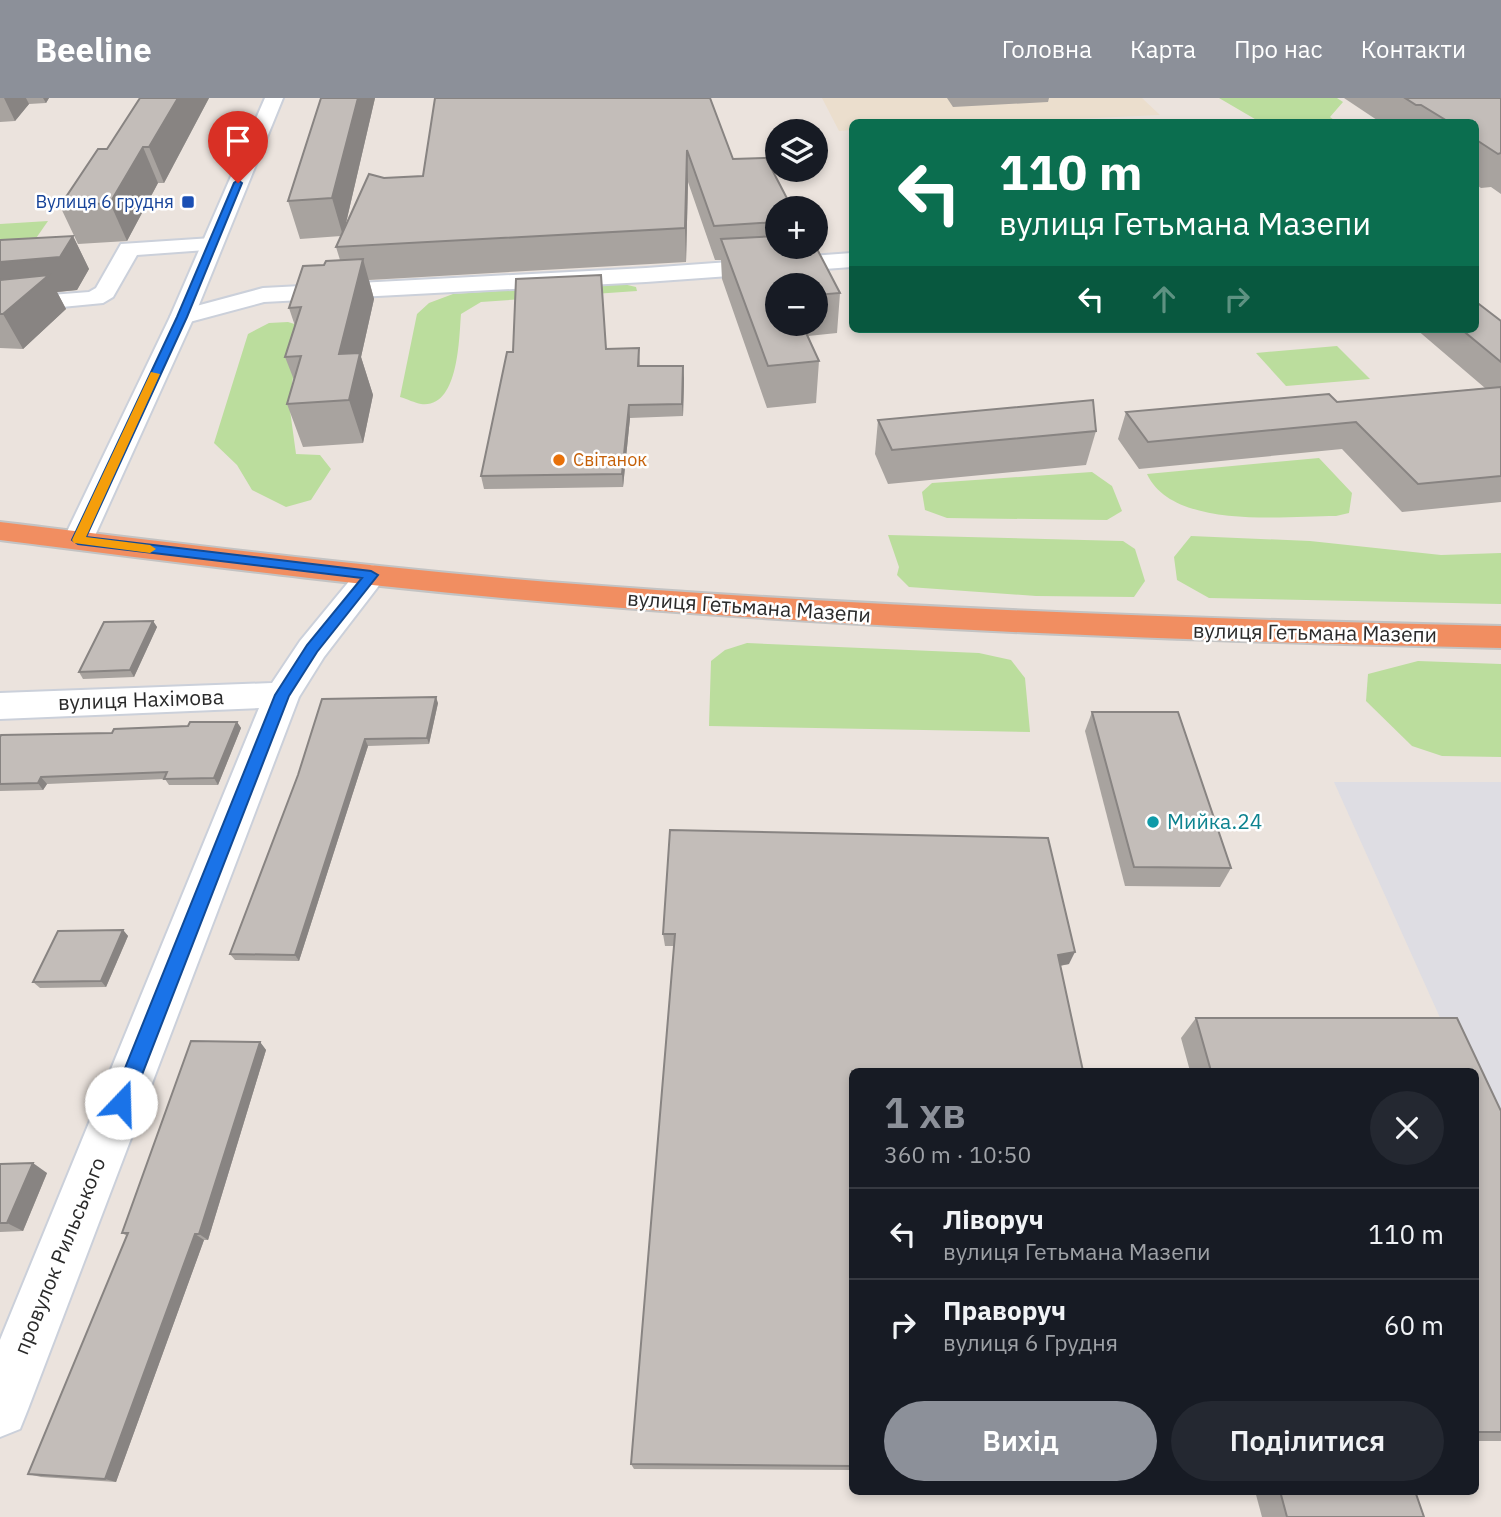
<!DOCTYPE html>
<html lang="uk">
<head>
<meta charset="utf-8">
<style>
  body { margin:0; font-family:"IBM Plex Sans",sans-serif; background:#242831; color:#f1f3f6; height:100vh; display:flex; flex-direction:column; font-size:26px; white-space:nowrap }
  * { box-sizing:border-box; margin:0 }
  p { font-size:23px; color:#9ea1a6 }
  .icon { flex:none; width:38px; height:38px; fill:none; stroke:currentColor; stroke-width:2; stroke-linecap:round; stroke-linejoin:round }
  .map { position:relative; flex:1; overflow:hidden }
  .panel { position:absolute; left:849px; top:970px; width:630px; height:427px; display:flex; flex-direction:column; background:#171b24; border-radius:10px; box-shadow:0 4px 10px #0003 }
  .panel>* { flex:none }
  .guide { position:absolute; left:849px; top:21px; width:630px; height:214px; border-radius:10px; box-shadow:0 4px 10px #0003; background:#0b6e4f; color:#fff; overflow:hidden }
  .buttons { position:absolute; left:765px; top:21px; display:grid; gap:14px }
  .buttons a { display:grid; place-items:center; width:63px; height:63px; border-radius:50%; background:#171b24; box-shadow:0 4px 10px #0003; font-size:35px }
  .pin { position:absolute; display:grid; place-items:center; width:60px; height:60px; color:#fff; margin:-72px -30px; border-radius:50% 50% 50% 0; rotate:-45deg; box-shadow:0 0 7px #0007 }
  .pin .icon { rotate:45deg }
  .me { position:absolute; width:77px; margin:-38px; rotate:21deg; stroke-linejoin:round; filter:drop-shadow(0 0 5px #0008) }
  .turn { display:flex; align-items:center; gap:24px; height:147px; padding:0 35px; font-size:32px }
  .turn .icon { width:91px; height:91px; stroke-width:2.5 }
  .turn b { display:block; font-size:49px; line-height:60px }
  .lanes { display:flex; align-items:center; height:66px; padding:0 35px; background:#0003; justify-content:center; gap:35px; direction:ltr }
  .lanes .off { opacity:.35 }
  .round { display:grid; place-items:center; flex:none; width:74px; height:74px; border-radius:37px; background:#242831 }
  .summary { display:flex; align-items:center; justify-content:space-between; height:119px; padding:0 35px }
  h1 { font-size:42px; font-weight:600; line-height:52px; color:#8c9099 }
  .button { display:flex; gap:14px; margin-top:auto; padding:14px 35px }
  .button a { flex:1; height:80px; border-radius:42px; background:#8c9099; color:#fff; font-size:28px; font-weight:600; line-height:80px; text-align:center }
  .button a+a { background:#242831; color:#f1f3f6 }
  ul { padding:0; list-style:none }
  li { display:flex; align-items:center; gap:21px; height:91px; padding:0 35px; border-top:2px solid #363941 }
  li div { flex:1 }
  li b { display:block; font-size:26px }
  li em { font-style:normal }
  header { display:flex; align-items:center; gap:42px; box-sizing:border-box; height:98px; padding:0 35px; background:#8c9099; color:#fff }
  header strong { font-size:33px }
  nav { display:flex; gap:38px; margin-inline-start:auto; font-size:24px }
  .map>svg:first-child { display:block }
</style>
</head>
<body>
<header>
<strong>Beeline</strong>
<nav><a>Головна</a><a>Карта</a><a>Про нас</a><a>Контакти</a></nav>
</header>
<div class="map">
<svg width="1501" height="1419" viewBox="0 0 1501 1419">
  <rect width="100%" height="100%" fill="#ebe3dd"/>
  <path fill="#dedde3" d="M 1334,684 L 1501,684 L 1501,1054 L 1475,973 L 1464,973 Z"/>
  <path fill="#ebdecd" d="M 822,0 L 1142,0 L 1160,17 L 1002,24 L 852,24 L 852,32 L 839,33 Z"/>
  <g fill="#bbdd9d">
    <path d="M 1219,0 L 1337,0 L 1343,4 L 1330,19 L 1337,24 L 1260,24 Z"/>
    <path d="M 48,123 L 32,146 L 0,148 L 0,126 Z"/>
    <path d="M 619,185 L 636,189 L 637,193 L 481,204 L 461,216 C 459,240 459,311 421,306 C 415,305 407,301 400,299 L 417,216 L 429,205 L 453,196 Z"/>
    <path d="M 288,224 L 301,228 L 289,305 L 296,356 L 320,357 L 331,371 L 311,402 L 286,409 L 252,392 L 237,367 L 214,345 L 248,236 L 269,225 Z"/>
    <path d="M 1337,248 L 1370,281 L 1286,288 L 1256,255 Z"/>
    <path d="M 1319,360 L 1352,395 L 1349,415 L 1336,418 C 1284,418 1173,432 1147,376 Z"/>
    <path d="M 1092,374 L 1112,388 L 1122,413 L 1107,422 L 947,420 L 925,412 L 922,394 L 932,385 Z"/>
    <path d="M 888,437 L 1123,443 L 1135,451 L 1145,483 L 1134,499 L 1036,498 L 909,489 L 897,477 L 899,469 Z"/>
    <path d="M 1191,438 L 1310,443 L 1441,457 L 1501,455 L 1501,506 L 1209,500 L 1177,482 L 1174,459 Z"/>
    <path d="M 747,545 L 979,555 L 1011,562 L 1025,580 L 1030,634 L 709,628 L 711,563 L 725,552 Z"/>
    <path d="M 1418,563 L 1501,566 L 1501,659 L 1442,658 L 1412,648 L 1366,603 L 1368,576 Z"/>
  </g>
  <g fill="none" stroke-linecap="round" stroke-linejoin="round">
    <g stroke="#cbd0da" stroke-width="4">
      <g id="street">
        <path d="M 212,140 L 220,141 L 223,146 L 220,151 L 137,157 L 113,199 L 103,205 L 0,215 L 0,201 L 89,194 L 96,190 L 121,146 Z"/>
        <path d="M 852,155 L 852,169 L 646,184 L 264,204 L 182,226 L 174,224 L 170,219 L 174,214 L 263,190 L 646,170 Z"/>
        <path d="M 371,467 L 382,470 L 387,477 L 324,559 L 299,599 L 28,1311 L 20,1331 L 0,1339 L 0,1242 L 259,610 L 0,621 L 0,595 L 272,585 L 300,543 L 360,470 Z"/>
      </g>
    </g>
    <g stroke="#cbd0da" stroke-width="4">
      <path id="secondary" d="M 265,0 L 283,0 L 194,219 L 93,442 L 89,449 L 78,451 L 67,449 L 63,442 L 170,219 Z"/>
    </g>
    <g stroke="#c3c3c3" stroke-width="4">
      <path id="highway" d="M 0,424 C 183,446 365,469 549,484 C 866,509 1183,521 1501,528 L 1501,550 C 1183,543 866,531 549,504 C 365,489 183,465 0,442 Z"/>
    </g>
    <use href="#street" fill="#fff" fill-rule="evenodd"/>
    <use href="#secondary" fill="#fff" fill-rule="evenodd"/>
    <use href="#highway" fill="#f18e61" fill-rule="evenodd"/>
  </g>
  <g fill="#a8a39f" fill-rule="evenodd">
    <path d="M 0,0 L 49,0 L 46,5 L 29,6 L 15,23 L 0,24 Z"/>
    <path d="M 140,0 L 209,0 L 164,85 L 158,85 L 127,143 L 78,146 L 60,108 L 107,51 Z"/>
    <path d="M 321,0 L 375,0 L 345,129 L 384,80 L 423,78 L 435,0 L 733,61 L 777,110 L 777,149 L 840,195 L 837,235 L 808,238 L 819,263 L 816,305 L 767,310 L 722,181 L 721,162 L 715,162 L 688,84 L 686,164 L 369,182 L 374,201 L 361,259 L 373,297 L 363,345 L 303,349 L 287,306 L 294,282 L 285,259 L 295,228 L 289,210 L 324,167 L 340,162 L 336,149 L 341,138 L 300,141 L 288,103 ZM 777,187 L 816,187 L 816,226 L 777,226 Z"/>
    <path d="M 947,0 L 1049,0 L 1048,4 L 953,9 Z"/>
    <path d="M 1344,0 L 1501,0 L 1501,96 L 1491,89 L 1481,90 L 1475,86 L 1475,24 L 1380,24 Z"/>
    <path d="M 73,138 L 89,171 L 77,192 L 57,194 L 66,211 L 23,251 L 0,250 L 0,142 Z"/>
    <path d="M 601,177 L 606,251 L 639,250 L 640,268 L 684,280 L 683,318 L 630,320 L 623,389 L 484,391 L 481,378 L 513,254 Z"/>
    <path d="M 1501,223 L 1501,404 L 1402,414 L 1342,351 L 1139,371 L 1118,341 L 1126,314 L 1337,304 L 1485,290 L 1416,231 L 1475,231 Z"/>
    <path d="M 878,322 L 1096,333 L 1086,367 L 888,386 L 875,356 Z"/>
    <path d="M 153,523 L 157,529 L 134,579 L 83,581 L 79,574 Z"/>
    <path d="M 322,601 L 438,605 L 429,646 L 368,648 L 299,863 L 235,862 L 230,856 L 298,677 Z"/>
    <path d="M 1092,614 L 1231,770 L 1220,789 L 1125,788 L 1085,633 Z"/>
    <path d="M 237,624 L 241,630 L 218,687 L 169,687 L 165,681 L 47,686 L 43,692 L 0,693 L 0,639 L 112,635 Z"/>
    <path d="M 123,832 L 128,838 L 106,889 L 40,890 L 33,884 Z"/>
    <path d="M 663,836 L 1069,866 L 1060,868 L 852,973 L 852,1372 L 634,1371 L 631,1366 L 674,848 L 665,848 Z"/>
    <path d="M 1196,920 L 1457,920 L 1501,1013 L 1501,1343 L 1475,1343 L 1475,973 L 1190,973 L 1181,940 Z"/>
    <path d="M 260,944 L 266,952 L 208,1142 L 204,1142 L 116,1384 L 41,1379 L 28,1376 L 127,1138 L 122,1135 Z"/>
    <path d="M 0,1066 L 47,1075 L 23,1133 L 0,1134 Z"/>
    <path d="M 1255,1393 L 1415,1393 L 1424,1419 L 1262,1419 Z"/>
  </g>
  <g fill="#888482">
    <path d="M 4,0 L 26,0 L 29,6 L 15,23 Z"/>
    <path d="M 43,0 L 49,0 L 46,5 Z"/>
    <path d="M 178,0 L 209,0 L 164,85 L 149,49 Z"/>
    <path d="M 358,0 L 375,0 L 343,138 L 332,100 Z"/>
    <path d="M 143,49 L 158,85 L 127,143 L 110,105 Z"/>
    <path d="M 687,52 L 688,84 L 686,164 L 685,130 Z"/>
    <path d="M 73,138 L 89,171 L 77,192 L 57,194 L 66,211 L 23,251 L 3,216 L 0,199 L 0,164 Z"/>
    <path d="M 363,161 L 374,201 L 361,259 L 373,297 L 363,345 L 349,302 L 339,256 Z"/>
    <path d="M 683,268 L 684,280 L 683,318 L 682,306 Z"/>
    <path d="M 629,307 L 630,320 L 623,389 L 622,376 Z"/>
    <path d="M 153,523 L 157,529 L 134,579 L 130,572 Z"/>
    <path d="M 436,599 L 438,605 L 429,646 L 427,640 Z"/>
    <path d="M 237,624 L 241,630 L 218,687 L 214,680 Z"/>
    <path d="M 365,641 L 368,648 L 299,863 L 295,857 Z"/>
    <path d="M 41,679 L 47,686 L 43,692 L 38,685 Z"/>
    <path d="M 123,832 L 128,838 L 106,889 L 101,883 Z"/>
    <path d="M 1075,854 L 1069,866 L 1052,869 L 1058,857 Z"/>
    <path d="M 260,944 L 266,952 L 208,1142 L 199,1136 Z"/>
    <path d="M 33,1065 L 47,1075 L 23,1133 L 7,1125 Z"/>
    <path d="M 195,1136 L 204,1142 L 116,1384 L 105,1381 Z"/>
  </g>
  <g fill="#c3bdb9" stroke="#888482" stroke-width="2">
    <path d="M 140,0 L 178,0 L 149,49 L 143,49 L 110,105 L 60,108 L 98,51 L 107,51 Z"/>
    <path d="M 321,0 L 358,0 L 332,100 L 288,103 Z"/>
    <path d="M 435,0 L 710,0 L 733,61 L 766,60 L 792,110 L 777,110 L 777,124 L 714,128 L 687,52 L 685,130 L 336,149 L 369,76 L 384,80 L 423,78 Z"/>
    <path d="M 1405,0 L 1501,0 L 1501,55 L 1498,56 L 1475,41 L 1475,24 L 1449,24 L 1421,7 L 1416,7 Z"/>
    <path d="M 73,138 L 60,159 L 0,164 L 0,142 Z"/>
    <path d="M 777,138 L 777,149 L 816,149 L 840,195 L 816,197 L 816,187 L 777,187 L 777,226 L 802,226 L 819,263 L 768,268 L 721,141 Z"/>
    <path d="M 363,161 L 339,256 L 360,255 L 349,302 L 287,306 L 301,258 L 285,259 L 301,209 L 289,210 L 303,168 L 324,167 L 326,163 Z"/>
    <path d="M 49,177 L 3,216 L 0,216 L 0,182 Z"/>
    <path d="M 601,177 L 606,251 L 639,250 L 638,268 L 683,268 L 682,306 L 629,307 L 622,376 L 481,378 L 507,254 L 513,254 L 516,181 Z"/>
    <path d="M 1475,203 L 1501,223 L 1501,264 L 1461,231 L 1475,231 Z"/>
    <path d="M 1501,289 L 1501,378 L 1418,386 L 1356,324 L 1148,344 L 1126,314 L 1329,296 L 1337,304 Z"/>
    <path d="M 1093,302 L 1096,333 L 892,352 L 878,322 Z"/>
    <path d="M 153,523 L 130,572 L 79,574 L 104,524 Z"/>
    <path d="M 436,599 L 427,640 L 365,641 L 295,857 L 230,856 L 298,677 L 322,601 Z"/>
    <path d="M 1092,614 L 1178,614 L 1231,770 L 1134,769 Z"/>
    <path d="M 190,624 L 237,624 L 214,680 L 164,681 L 167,674 L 41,679 L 38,685 L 0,686 L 0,639 L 1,637 L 112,635 L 114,631 L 188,628 Z"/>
    <path d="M 670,732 L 1048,740 L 1075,854 L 1058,857 L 1083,973 L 852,973 L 852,1368 L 631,1366 L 675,836 L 663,836 Z"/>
    <path d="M 123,832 L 101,883 L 33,884 L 58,833 Z"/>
    <path d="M 1196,920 L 1457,920 L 1501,1013 L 1501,1334 L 1475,1334 L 1475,973 L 1211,973 Z"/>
    <path d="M 191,943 L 260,944 L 199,1136 L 195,1136 L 105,1381 L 28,1376 L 128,1135 L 122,1135 Z"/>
    <path d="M 33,1065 L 7,1125 L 0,1125 L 0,1066 Z"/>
    <path d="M 1280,1393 L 1415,1393 L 1424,1419 L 1287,1419 Z"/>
  </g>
  <path fill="#1a73e8" stroke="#114b97" stroke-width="2" d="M 238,82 L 242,85 L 187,219 L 86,439 L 371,473 L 378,477 L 317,554 L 289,598 L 131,1005 L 128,1012 L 121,1015 L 114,1012 L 111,1005 L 275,597 L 307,547 L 362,480 L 78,446 L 72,442 L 177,219 L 234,85 Z"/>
  <path fill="#f59e0b" d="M 151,274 L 160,276 L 86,439 L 150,447 L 156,451 L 150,455 L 74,445 L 72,442 Z"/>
  <rect fill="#1a4fb4" stroke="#fff" stroke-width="2.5" x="181" y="97" width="14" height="14" rx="3.5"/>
  <circle fill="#e8710a" stroke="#fff" stroke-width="2.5" cx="559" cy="362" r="7"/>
  <circle fill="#0f9aa8" stroke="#fff" stroke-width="2.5" cx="1153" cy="724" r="7"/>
  <g text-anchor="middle" stroke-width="5" stroke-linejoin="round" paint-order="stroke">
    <g font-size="18" fill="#164399" stroke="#fff" text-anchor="end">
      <text x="174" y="110">Вулиця 6 грудня</text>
    </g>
    <g font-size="18" fill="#c56008" stroke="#fff" text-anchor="start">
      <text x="573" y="368">Світанок</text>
    </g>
    <g font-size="21" fill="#2a2a2a" stroke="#fff">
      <text transform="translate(749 509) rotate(4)" y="7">вулиця Гетьмана Мазепи</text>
      <text transform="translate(1315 535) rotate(1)" y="7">вулиця Гетьмана Мазепи</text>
      <text transform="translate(141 602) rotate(-2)" y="7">вулиця Нахімова</text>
      <text transform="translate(60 1158) rotate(-68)" y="7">провулок Рильського</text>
    </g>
    <g font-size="21" fill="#0d838f" stroke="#fff" text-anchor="start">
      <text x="1167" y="731">Мийка.24</text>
    </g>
  </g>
</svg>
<div class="buttons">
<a><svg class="icon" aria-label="layers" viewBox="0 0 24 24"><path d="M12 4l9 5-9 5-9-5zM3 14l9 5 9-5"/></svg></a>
<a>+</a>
<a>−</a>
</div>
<div class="pin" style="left:238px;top:85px;background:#d93025"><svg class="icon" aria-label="arrive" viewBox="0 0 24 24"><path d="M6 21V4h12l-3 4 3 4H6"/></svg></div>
<svg class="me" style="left:121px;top:1005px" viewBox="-20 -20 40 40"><circle r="19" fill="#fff"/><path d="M0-13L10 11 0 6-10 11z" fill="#1a73e8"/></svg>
<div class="guide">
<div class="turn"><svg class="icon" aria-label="left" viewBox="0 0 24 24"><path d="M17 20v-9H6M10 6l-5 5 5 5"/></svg><div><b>110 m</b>вулиця Гетьмана Мазепи</div></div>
<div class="lanes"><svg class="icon" aria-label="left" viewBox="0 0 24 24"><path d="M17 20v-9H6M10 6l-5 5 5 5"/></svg><svg class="icon off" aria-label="ahead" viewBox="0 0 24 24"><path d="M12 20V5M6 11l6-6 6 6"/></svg><svg class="icon off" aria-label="right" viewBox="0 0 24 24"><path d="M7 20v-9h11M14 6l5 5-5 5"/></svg></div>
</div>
<section class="panel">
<div class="summary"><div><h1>1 хв</h1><p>360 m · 10:50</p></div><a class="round"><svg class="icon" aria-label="close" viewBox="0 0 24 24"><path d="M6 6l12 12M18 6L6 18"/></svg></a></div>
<ul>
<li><svg class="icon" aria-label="left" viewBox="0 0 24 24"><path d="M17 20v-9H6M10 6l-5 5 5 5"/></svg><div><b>Ліворуч</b><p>вулиця Гетьмана Мазепи</p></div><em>110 m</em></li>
<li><svg class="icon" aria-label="right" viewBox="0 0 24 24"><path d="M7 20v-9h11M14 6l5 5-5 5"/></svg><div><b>Праворуч</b><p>вулиця 6 Грудня</p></div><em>60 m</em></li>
</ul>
<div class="button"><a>Вихід</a><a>Поділитися</a></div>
</section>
</div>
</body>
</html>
